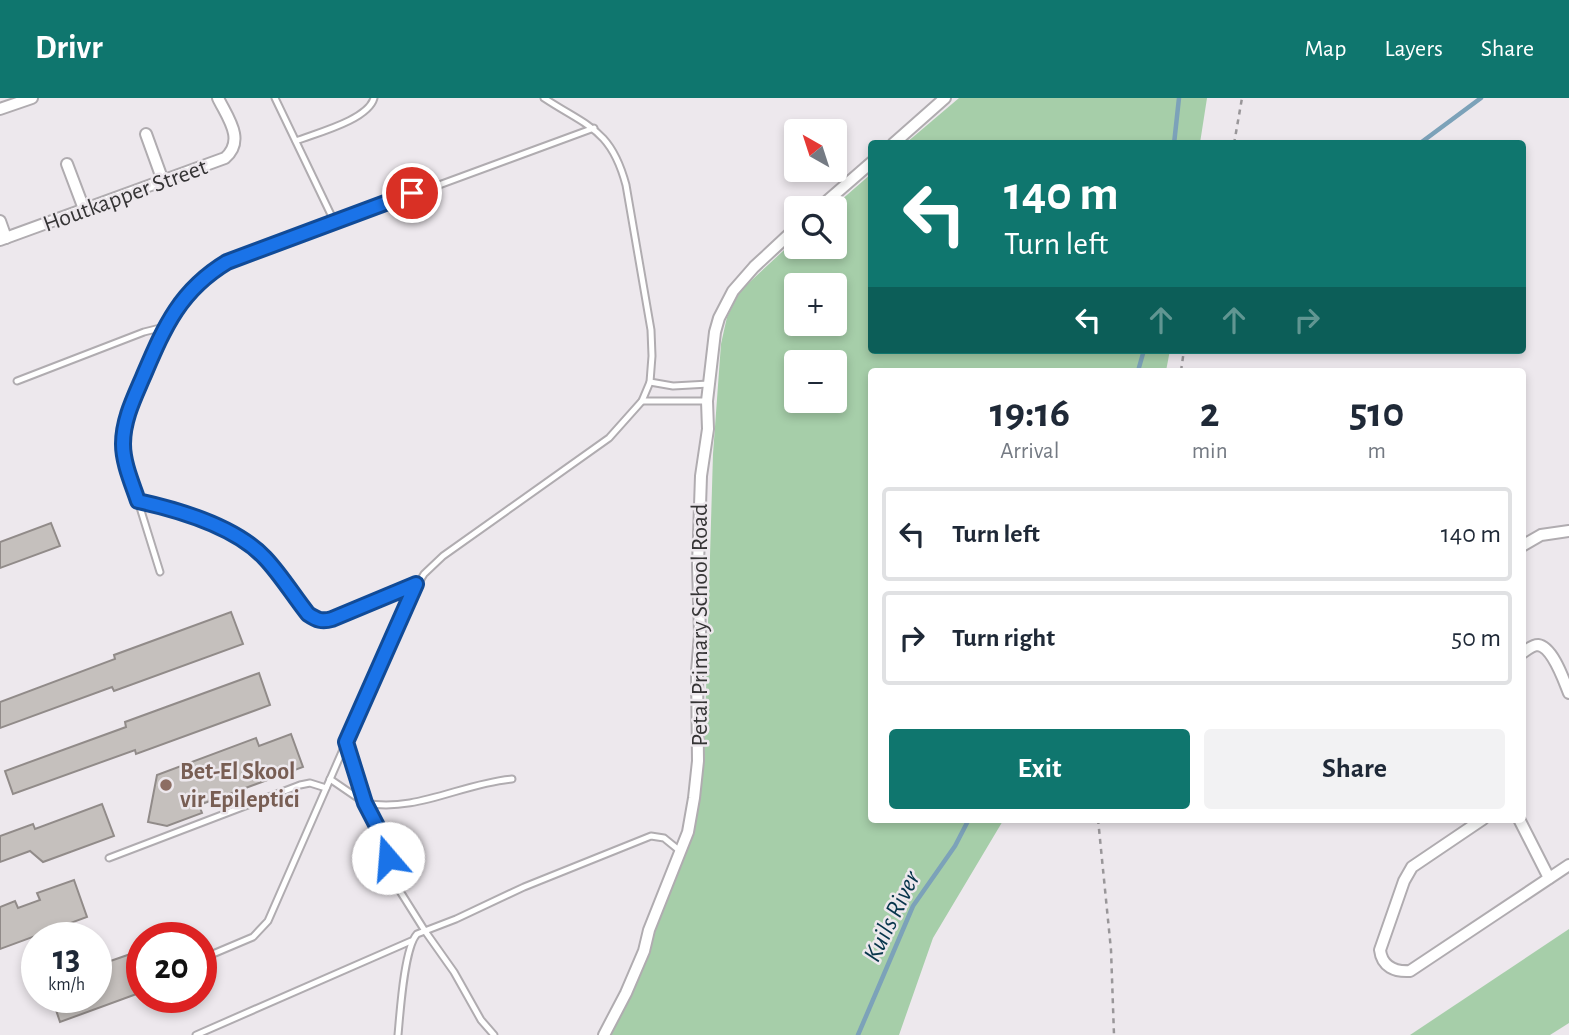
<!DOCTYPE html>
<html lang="en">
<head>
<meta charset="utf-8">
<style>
  body { margin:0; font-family:"Alegreya Sans",sans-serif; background:#f2f2f3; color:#1f2937; height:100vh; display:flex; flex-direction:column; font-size:26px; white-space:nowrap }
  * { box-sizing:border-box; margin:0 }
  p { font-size:23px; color:#747a83 }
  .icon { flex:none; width:38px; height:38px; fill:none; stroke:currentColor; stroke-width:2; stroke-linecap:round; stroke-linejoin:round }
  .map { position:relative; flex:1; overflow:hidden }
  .sheet { position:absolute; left:868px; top:270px; width:658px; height:455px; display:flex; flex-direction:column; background:#fff; border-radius:7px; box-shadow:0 4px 10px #0003 }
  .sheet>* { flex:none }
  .hud { position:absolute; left:868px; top:42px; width:658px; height:214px; border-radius:7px; box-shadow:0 4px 10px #0003; background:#0f766e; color:#fff; overflow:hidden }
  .needle { width:46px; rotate:321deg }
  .tools { position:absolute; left:784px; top:21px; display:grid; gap:14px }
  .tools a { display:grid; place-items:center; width:63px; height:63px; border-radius:7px; background:#fff; box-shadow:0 4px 10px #0003; font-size:35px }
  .speed { position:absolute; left:21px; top:824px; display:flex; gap:14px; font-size:35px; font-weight:700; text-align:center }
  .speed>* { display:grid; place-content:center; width:91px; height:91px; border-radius:50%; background:#fff; box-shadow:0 4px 10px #0003; line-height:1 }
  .speed small { font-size:18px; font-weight:400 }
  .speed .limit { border:10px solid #d22; background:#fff; color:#111 }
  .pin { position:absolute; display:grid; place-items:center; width:60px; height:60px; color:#fff; margin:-30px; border:4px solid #fff; border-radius:50%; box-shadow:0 2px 7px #0007 }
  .me { position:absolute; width:77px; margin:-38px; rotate:342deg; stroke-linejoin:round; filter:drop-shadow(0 0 5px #0008) }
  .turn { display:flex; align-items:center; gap:24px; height:147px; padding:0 21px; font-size:32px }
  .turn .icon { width:91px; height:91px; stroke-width:2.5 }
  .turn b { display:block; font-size:49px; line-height:60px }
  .lanes { display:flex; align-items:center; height:66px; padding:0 21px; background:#0003; justify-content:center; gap:35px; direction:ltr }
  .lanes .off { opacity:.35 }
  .eta { display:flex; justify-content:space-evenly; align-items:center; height:119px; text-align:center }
  .eta b { font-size:42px; font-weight:700; line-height:49px }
  .primary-button { display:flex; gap:14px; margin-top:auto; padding:14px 21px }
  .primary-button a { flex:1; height:80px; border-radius:7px; background:#0f766e; color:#fff; font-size:28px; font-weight:700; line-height:80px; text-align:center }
  .primary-button a+a { background:#f2f2f3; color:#1f2937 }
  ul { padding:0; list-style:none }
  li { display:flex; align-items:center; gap:21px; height:94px; margin:0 14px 10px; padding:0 7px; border:4px solid #e0e1e3; border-radius:7px }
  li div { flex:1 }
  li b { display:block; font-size:26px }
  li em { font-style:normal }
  header { display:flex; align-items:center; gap:42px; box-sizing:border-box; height:98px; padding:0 35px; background:#0f766e; color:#fff }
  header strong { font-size:33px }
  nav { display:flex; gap:38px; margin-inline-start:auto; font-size:24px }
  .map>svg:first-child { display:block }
</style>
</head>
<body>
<header>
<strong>Drivr</strong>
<nav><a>Map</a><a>Layers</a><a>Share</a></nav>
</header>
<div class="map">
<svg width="1569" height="937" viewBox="0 0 1569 937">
  <rect width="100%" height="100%" fill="#ede8ed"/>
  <g fill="#a6cea9" fill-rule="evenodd">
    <path d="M 959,0 L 1207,0 L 1200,45 L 906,45 Z"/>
    <path d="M 871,76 L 872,252 L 1170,252 L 1166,273 L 872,273 L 872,721 L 1004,721 L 933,840 L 899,937 L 609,937 L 656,826 L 699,700 L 704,662 L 713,356 L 721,246 L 727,219 L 740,193 L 796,141 L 796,149 L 835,149 L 835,110 L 832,110 ZM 796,187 L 835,187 L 835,226 L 796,226 ZM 796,264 L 835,264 L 835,303 L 796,303 Z"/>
    <path d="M 1569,831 L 1569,925 L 1550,937 L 1410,937 Z"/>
  </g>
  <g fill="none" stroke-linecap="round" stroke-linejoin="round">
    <g stroke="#7ca2b9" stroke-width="4.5">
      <path d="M 1174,46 L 1179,0"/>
      <path d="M 1419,46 L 1481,0"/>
      <path d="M 1138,273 L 1144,252"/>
      <path d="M 858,937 L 913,808 L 955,748 L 969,721"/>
    </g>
  </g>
  <g fill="#c5c0bd" stroke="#918b89" stroke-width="2">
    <path d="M 51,425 L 60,448 L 0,470 L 0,444 Z"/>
    <path d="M 231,514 L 243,546 L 114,593 L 112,589 L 0,630 L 0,604 L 115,561 L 114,557 Z"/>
    <path d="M 259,575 L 270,607 L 136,656 L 135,652 L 13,696 L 5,673 L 126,629 L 125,624 Z"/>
    <path d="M 291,636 L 303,669 L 199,707 L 202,715 L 167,728 L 148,724 L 157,677 L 256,640 L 259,648 Z"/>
    <path d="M 102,706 L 114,738 L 43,764 L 30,753 L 0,764 L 0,738 L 33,726 L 35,731 Z"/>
    <path d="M 74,782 L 87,819 L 0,851 L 0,809 L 15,803 L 18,810 L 40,802 L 37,795 Z"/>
    <path d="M 142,852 L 142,894 L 60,924 L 52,900 L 96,900 L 96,868 Z"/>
  </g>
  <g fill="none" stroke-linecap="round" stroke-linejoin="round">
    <g stroke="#b0acb0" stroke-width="9">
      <g id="lane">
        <path d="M 275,0 L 334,123"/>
        <path d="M 296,43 C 316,35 368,22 374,0"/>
        <path d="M 17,283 L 144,234 L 164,229"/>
        <path d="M 650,284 L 673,288 L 709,286"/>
        <path d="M 642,303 L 707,303"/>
        <path d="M 138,403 C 181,413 228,426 262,456 C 284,476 294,515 323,524 L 416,487"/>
        <path d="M 160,474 L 125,361 L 123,346 L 127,322 L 164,229 L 192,190 L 205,177 L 227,165 L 594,30"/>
        <path d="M 346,644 L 365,705 C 415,715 463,685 512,681"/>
        <path d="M 330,681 L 365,705 L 379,732 L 398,790 L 425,833 L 454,874 L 481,922 L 494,937"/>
        <path d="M 109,760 L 300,687 L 310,685 L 326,690"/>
        <path d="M 201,861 L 253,839 L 268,823 L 408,503 L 424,476 L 443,458 L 609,340 L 642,303 L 650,284 L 652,258 L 651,232 L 626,87 C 611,31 588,29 544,0"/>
        <path d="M 196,937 L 411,843"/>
        <path d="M 398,937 C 400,916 404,850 417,836 L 456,821 L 524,789 L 651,738 L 664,740 L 680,753"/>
      </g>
    </g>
    <g stroke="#b0acb0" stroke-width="14">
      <g id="street">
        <path d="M 0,11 L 32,0"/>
        <path d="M 146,36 L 163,83"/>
        <path d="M 893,46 L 945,0"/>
        <path d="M 67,66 L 84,111"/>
        <path d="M 819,110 L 872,64"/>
        <path d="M 0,123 L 6,140"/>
        <path d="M 0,142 L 225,60 C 246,42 227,19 218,0"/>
        <path d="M 1522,448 L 1541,437 L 1569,433"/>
        <path d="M 1522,555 C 1527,552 1532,547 1538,547 C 1553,549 1564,583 1569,595"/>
        <path d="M 1483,721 L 1412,769 L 1404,783 L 1380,852 C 1382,869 1395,874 1410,873 L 1569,767"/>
        <path d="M 1519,721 L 1549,780"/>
        <path d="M 604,937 L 626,895 L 644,853 L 649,832 L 688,734 L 694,700 L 698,663 L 697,574 L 700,536 L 698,467 L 701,378 L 708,331 L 707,303 L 715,234 L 719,220 L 733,193 L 754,169 L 796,130"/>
      </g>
    </g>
    <g stroke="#999699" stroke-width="2.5" stroke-dasharray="5 5" stroke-linecap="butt">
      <path d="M 1234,46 L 1242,0"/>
      <path d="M 1181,273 L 1184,252"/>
      <path d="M 1098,721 L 1111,852 L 1114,937"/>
    </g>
    <use href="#lane" stroke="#fff" stroke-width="5"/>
    <use href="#street" stroke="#fff" stroke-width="10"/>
  </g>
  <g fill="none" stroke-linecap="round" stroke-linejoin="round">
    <g stroke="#114b97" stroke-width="18">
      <path id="route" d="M 388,760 L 379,732 L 365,705 L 346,644 L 416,486 L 332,521 C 322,524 317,522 308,516 C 293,497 281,477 265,460 C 235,428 179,412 138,403 C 132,385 123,365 123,346 C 123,322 134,300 143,279 C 164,230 179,193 227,164 L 412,95"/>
    </g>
    <use href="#route" stroke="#1a73e8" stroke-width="12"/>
  </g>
  <circle fill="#8d6e63" stroke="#ede8ed" stroke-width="2.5" cx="166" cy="687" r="7"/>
  <g text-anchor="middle" stroke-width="5" stroke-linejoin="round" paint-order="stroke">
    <g font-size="24" fill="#353435" stroke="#ede8ed">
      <text transform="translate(125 97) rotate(-20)" y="8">Houtkapper Street</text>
      <text transform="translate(699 527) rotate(-90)" y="8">Petal Primary School Road</text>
    </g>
    <g font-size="24" font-weight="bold" fill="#785e54" stroke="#ede8ed" text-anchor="start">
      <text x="180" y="681">Bet-El Skool<tspan x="180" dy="28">vir Epileptici</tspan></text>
    </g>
    <g font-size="26" font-style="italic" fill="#07354b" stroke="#ede8ed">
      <text transform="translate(891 818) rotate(-64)" y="9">Kuils River</text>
    </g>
  </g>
</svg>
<div class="tools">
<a><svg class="needle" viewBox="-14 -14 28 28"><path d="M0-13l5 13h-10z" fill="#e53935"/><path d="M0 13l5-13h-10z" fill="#747a83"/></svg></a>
<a><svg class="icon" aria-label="search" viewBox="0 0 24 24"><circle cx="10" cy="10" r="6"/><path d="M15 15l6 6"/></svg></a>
<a>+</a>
<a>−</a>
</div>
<div class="speed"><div>13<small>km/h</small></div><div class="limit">20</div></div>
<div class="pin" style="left:412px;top:95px;background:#d93025"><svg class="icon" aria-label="arrive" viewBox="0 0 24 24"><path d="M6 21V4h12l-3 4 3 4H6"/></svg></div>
<svg class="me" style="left:388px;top:760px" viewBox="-20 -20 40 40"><circle r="19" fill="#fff"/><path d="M0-13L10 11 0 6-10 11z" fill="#1a73e8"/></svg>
<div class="hud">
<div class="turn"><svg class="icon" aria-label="left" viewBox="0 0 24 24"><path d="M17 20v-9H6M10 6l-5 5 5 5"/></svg><div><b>140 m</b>Turn left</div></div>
<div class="lanes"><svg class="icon" aria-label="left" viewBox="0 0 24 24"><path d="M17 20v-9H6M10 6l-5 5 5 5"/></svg><svg class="icon off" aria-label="ahead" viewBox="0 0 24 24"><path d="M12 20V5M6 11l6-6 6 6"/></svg><svg class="icon off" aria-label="ahead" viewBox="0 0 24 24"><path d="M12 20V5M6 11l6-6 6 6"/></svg><svg class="icon off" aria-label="right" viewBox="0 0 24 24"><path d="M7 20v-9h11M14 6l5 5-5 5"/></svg></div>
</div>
<section class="sheet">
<div class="eta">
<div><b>19:16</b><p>Arrival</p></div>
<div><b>2</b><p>min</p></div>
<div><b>510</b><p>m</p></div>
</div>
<ul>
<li><svg class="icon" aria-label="left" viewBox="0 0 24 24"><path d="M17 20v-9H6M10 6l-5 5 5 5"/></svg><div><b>Turn left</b></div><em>140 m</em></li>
<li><svg class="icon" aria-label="right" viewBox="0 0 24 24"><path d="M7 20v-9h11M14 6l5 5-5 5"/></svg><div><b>Turn right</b></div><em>50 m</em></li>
</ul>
<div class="primary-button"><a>Exit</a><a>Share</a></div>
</section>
</div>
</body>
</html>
